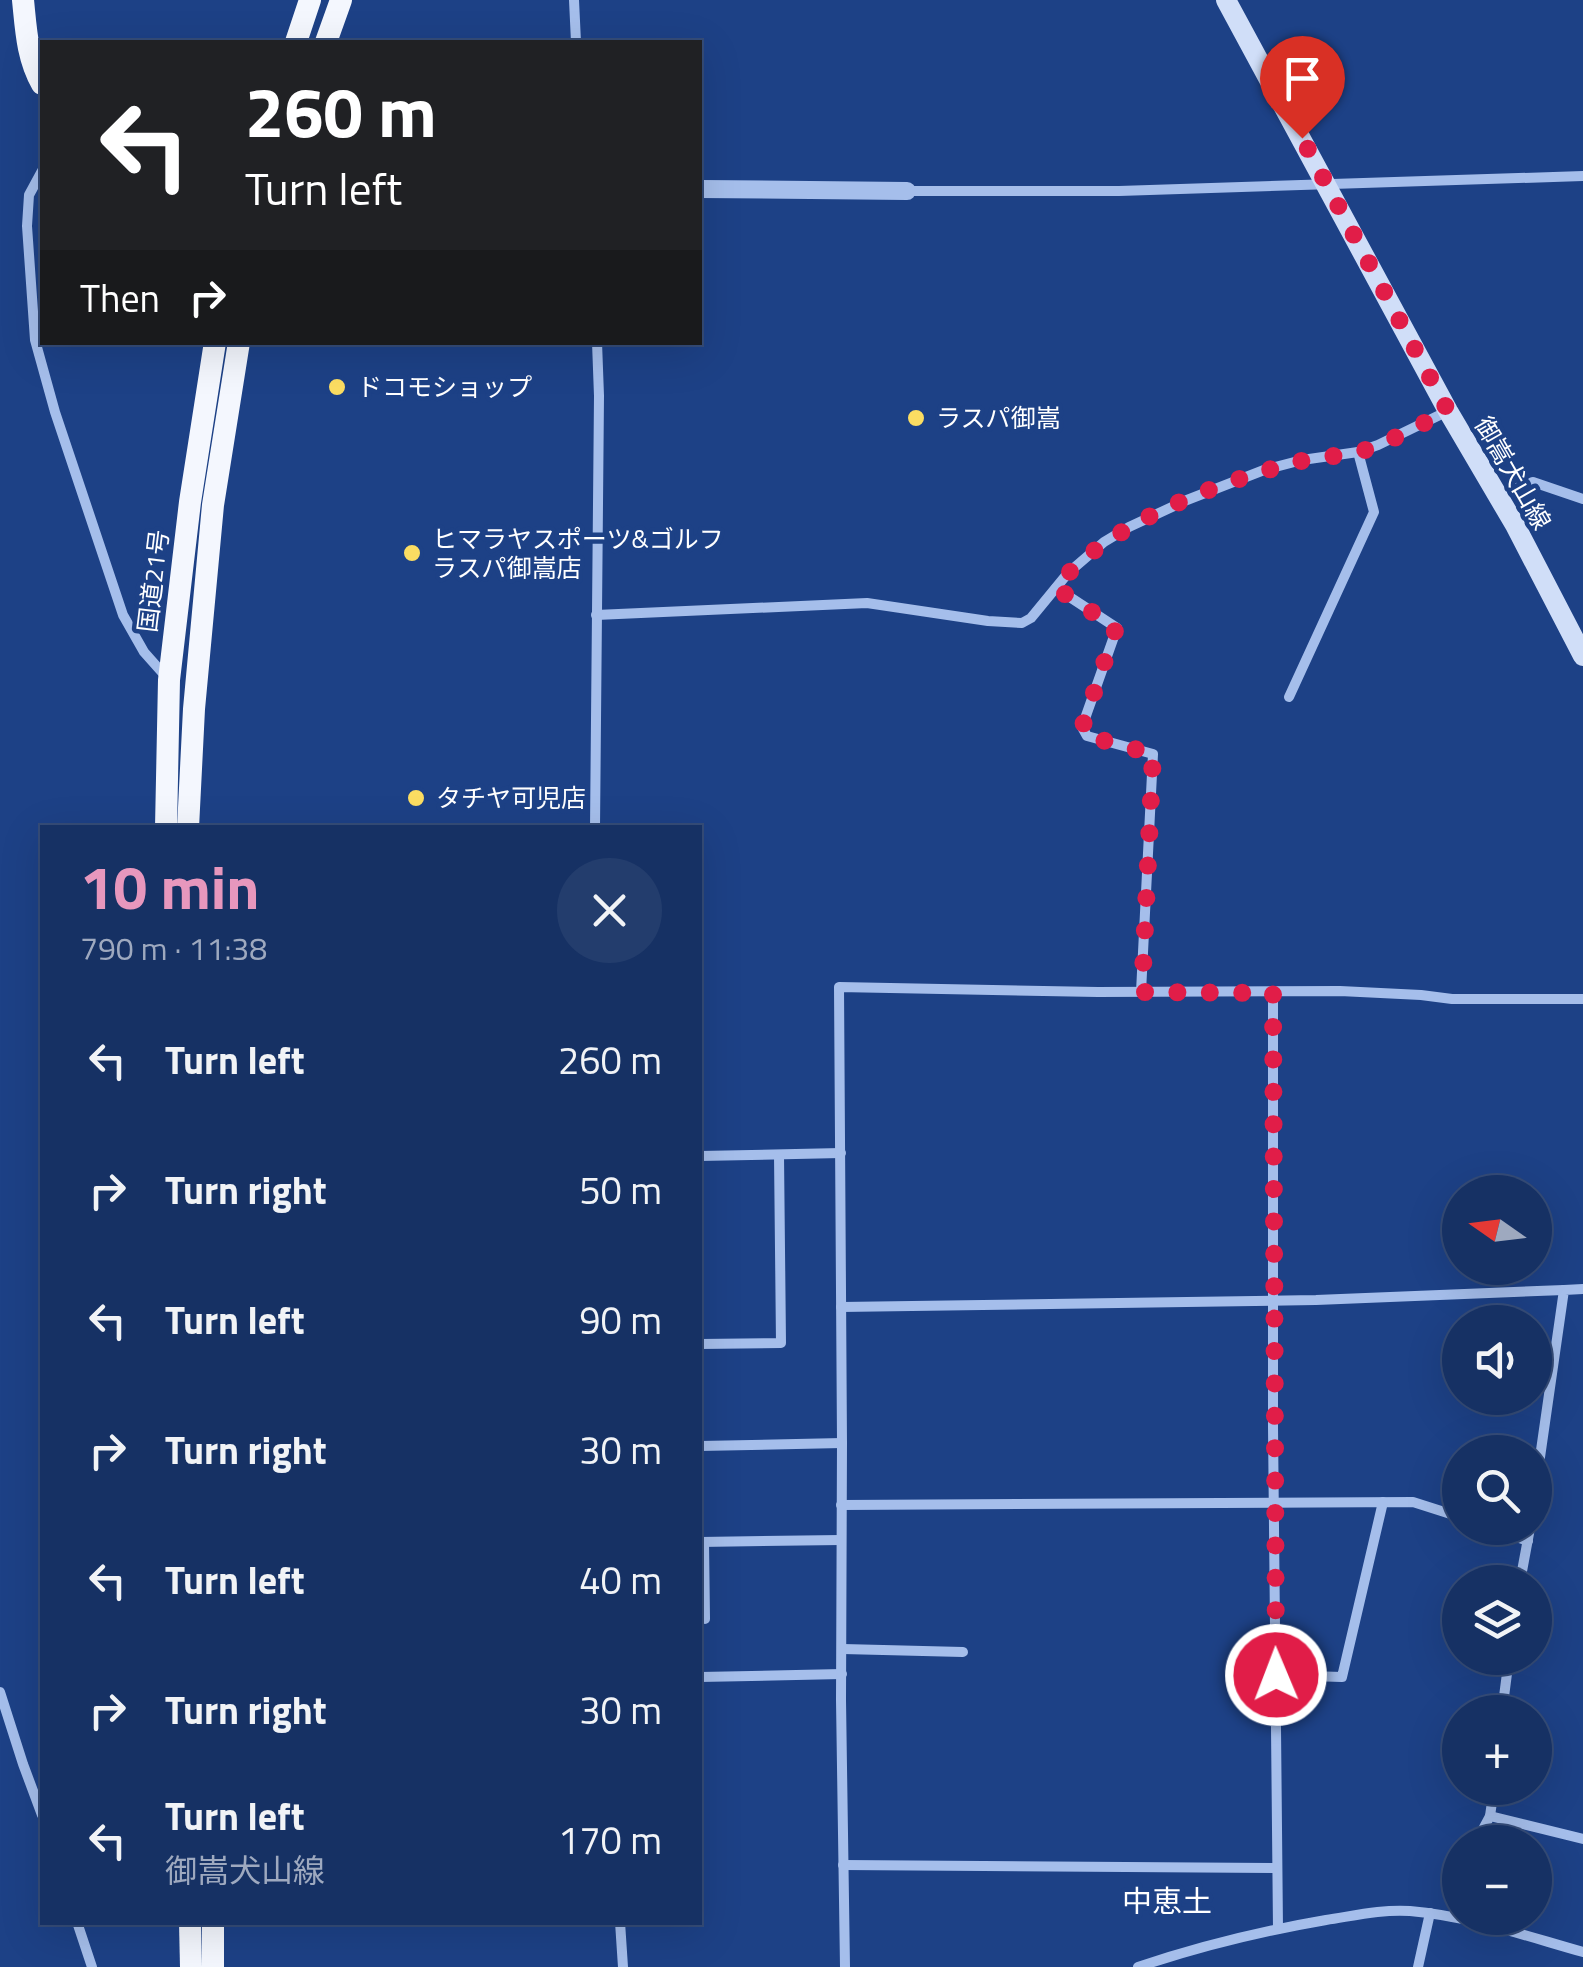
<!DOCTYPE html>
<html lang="en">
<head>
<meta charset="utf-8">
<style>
  body { margin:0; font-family:"Titillium Web","Noto Sans JP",sans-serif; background:#233d6d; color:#f1f3f6; height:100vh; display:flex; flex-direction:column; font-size:38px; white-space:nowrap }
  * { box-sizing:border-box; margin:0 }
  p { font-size:32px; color:#9ea9bf }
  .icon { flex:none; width:55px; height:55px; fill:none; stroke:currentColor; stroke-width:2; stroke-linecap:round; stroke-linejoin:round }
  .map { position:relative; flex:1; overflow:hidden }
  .drawer { position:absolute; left:40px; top:825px; width:662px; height:1100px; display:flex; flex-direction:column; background:#163164; border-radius:0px; box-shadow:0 10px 40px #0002,0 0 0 2px #354c78 }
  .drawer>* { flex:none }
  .top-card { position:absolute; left:40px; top:40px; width:662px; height:305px; border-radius:0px; box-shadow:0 10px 40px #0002,0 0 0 2px #354c78; background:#202124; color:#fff; overflow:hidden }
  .needle { width:65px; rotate:284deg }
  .controls { position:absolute; left:1442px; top:1175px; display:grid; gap:20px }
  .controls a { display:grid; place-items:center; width:110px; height:110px; border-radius:50%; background:#163164; box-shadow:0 10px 40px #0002,0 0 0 2px #354c78; font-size:50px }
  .pin { position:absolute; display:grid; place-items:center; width:85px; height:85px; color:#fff; margin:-102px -42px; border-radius:50% 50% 50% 0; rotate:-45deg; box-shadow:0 0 10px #0007 }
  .pin .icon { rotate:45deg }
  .me { position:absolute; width:110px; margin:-55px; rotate:359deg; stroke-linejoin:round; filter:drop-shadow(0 0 8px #0008) }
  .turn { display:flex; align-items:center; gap:35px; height:210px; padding:0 40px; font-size:45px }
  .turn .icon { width:130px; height:130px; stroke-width:2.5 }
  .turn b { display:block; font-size:70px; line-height:85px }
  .then { display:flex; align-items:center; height:95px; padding:0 40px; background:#0003; gap:20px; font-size:38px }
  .round { display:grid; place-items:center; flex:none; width:105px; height:105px; border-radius:52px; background:#233d6d }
  .headline { display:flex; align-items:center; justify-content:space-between; height:170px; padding:0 40px }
  h1 { font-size:60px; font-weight:700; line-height:75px; color:#e797bd }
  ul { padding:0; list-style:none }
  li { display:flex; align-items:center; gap:30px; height:130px; padding:0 40px }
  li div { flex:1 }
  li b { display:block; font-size:38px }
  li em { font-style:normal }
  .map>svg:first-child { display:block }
</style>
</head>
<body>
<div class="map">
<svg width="1583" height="1967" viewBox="0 0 1583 1967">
  <rect width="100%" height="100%" fill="#1d4186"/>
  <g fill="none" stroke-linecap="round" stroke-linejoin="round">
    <g stroke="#a5beeb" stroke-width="10">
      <path d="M 574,0 L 576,42"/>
      <path d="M 42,171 L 29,195 L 27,226 L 35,340 L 55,412 L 123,615 L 144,652 L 168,679"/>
      <path d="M 907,191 L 1119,191 L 1583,176"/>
      <path d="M 1498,495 L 1533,482 L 1583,499"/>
      <path d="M 1056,588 L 1117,628 L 1082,727 L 1087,736 L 1153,754 L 1141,992"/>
      <path d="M 596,615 L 867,603 L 988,621 L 1022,623 L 1031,618 L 1068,573 L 1104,542 L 1129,527 L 1187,500 L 1264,470 L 1302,460 L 1358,452 L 1378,445 L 1448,411"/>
      <path d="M 1289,697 L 1374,512 L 1358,452"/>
      <path d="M 595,828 L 599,396 L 597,342"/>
      <path d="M 1273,993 L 1273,1427 L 1278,1929"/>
      <path d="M 700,1156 L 841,1153"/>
      <path d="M 841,1307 L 1316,1300 L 1564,1290"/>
      <path d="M 700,1344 L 781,1343 L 779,1155"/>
      <path d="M 700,1446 L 842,1443"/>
      <path d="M 1535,1492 L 1564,1290 L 1583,1289"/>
      <path d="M 841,1505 L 1413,1502 L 1460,1517"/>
      <path d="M 1489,1528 L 1528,1541"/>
      <path d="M 700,1542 L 841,1540"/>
      <path d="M 704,1542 L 705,1619"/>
      <path d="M 1520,1582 L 1530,1528"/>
      <path d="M 843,1649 L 963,1652"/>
      <path d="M 1276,1675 L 1342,1677 L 1383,1502"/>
      <path d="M 700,1677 L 842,1674"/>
      <path d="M 0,1692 L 23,1764 L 42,1815"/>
      <path d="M 1502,1712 L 1509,1658"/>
      <path d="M 1490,1816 L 1494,1788"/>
      <path d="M 1476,1842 L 1490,1816 L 1583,1839"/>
      <path d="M 843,1865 L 1277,1868"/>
      <path d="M 1453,1917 L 1460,1891"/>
      <path d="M 77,1922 L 92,1967"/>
      <path d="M 620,1922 L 623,1967"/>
      <path d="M 845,1967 L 841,1700 L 842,1443 L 839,987 L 1098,992 L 1340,991 L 1421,995 L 1452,999 L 1583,999"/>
      <path d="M 1138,1967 C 1200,1946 1262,1931 1326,1920 C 1353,1916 1382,1909 1410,1911 C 1469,1916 1526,1936 1583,1952"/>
      <path d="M 1418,1967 L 1430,1913"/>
    </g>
    <path stroke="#a5beeb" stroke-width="18" d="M 700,189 L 907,191"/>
    <path stroke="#d0def8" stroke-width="20" d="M 1226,0 L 1448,411 L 1515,525 L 1583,656"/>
    <g stroke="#f4f7fe" stroke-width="22">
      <path d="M 23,0 C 26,29 27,58 42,84"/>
      <path d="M 296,42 L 310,0"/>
      <path d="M 326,42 L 341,0"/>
      <path d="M 166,828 L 169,680 L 190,502 L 215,342"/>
      <path d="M 188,828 L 194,709 L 213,505 L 239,342"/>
      <path d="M 190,1922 L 191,1967"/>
      <path d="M 213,1922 L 213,1967"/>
    </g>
  </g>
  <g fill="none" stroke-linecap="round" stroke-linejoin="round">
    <path stroke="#e11d48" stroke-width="18" stroke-dasharray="0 32.4" d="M 1276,1675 L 1273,993 L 1142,992 L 1153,754 L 1087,736 L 1082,728 L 1116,628 L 1056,588 C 1103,525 1221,481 1297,462 C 1319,456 1343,457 1365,450 C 1394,440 1421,424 1448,411 L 1302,138"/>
  </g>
  <g fill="#fbdd62" stroke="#1d4186" stroke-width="4">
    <circle cx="337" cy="387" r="10"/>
    <circle cx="916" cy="418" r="10"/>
    <circle cx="412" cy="553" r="10"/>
    <circle cx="416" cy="798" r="10"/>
  </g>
  <g text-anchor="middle" stroke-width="9" stroke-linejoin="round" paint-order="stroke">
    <g font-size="25" fill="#fff" stroke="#1d4186" text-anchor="start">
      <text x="357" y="396">ドコモショップ</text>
      <text x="936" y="427">ラスパ御嵩</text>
      <text x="432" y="548">ヒマラヤスポーツ&amp;ゴルフ<tspan x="432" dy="29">ラスパ御嵩店</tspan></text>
      <text x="436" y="807">タチヤ可児店</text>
    </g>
    <g font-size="25" fill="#fff" stroke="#1d4186">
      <text transform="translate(1513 473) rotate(60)" y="9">御嵩犬山線</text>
      <text transform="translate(153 581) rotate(-83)" y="9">国道21号</text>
    </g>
    <g font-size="30" fill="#fff" stroke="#1d4186">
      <text x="1167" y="1912">中恵土</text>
    </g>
  </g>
</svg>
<div class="controls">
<a><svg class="needle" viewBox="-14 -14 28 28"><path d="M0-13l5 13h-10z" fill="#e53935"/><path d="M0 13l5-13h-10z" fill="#9ea9bf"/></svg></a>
<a><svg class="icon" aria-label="sound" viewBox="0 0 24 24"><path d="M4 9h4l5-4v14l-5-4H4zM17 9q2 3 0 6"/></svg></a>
<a><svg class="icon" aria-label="search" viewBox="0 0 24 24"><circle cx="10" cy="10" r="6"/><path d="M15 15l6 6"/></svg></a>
<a><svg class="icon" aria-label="layers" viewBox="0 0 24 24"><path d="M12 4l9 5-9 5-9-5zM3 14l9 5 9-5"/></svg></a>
<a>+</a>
<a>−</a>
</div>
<div class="pin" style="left:1302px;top:138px;background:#d93025"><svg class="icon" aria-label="arrive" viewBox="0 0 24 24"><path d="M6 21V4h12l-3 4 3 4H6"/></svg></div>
<svg class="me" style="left:1276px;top:1675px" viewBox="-20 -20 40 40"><circle r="17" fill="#e11d48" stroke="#fff" stroke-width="3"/><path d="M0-11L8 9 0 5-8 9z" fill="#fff"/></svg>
<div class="top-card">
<div class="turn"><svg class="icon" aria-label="left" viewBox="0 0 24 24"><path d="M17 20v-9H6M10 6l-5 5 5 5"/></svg><div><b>260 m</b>Turn left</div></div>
<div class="then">Then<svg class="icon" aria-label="right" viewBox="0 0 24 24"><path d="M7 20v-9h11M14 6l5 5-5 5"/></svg></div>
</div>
<section class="drawer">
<div class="headline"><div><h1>10 min</h1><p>790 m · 11:38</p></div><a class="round"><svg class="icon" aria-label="close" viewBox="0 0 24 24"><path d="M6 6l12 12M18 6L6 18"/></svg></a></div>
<ul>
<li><svg class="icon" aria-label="left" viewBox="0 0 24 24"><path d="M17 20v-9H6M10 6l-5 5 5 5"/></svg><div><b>Turn left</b></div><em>260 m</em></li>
<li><svg class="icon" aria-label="right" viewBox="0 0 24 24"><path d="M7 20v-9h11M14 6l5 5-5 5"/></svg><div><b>Turn right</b></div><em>50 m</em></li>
<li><svg class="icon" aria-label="left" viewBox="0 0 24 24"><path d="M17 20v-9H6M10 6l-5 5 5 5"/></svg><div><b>Turn left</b></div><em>90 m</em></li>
<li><svg class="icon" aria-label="right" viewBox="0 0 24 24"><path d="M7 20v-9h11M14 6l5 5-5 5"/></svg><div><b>Turn right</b></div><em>30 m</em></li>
<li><svg class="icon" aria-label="left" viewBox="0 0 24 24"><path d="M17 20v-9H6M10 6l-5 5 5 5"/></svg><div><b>Turn left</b></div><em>40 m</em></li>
<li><svg class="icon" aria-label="right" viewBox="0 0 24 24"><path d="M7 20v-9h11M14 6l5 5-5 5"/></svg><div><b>Turn right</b></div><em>30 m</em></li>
<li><svg class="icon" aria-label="left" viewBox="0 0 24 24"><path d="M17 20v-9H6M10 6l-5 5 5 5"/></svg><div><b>Turn left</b><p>御嵩犬山線</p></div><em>170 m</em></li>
</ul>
</section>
</div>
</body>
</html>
